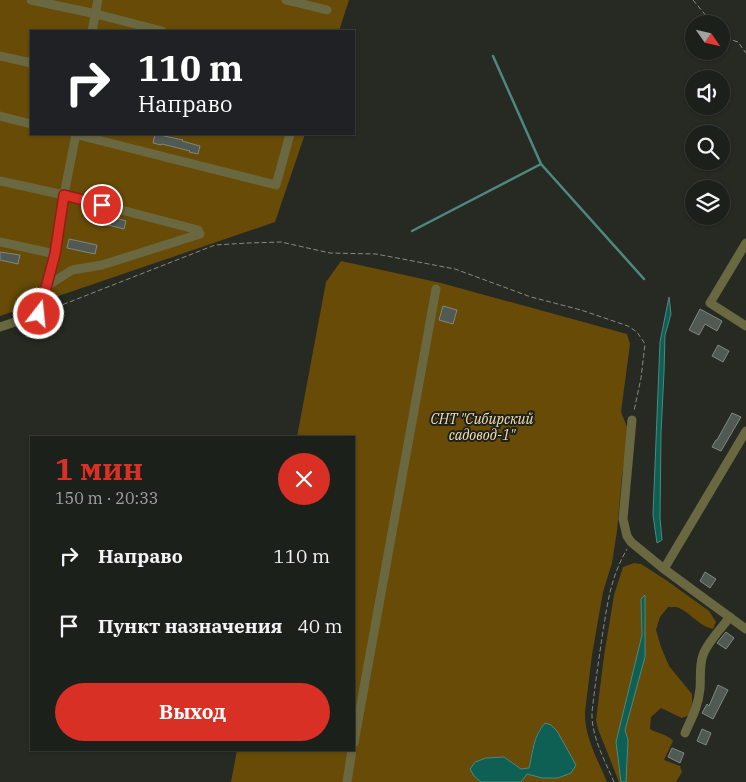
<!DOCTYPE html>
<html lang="ru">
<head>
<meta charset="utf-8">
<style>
  body { margin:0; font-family:"IBM Plex Serif",serif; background:#292d27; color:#f1f3f6; height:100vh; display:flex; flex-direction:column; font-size:19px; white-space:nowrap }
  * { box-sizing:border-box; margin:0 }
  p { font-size:16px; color:#a0a3a2 }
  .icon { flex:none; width:28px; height:28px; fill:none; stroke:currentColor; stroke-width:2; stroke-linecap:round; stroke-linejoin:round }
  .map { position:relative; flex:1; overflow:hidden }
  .details { position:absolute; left:30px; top:436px; width:325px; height:315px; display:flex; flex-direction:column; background:#1c201a; border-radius:0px; box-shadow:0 1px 4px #0004,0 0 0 1px #3a3e39 }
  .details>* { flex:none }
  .banner { position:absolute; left:30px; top:30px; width:325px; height:105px; border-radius:0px; box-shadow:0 1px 4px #0004,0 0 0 1px #3a3e39; background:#202124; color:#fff; overflow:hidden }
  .needle { width:32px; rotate:124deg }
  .controls { position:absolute; left:685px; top:15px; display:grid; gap:10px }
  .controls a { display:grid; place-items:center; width:45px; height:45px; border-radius:50%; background:#1c201a; box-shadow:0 1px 4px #0004,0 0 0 1px #3a3e39; font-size:25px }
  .pin { position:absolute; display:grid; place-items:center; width:42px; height:42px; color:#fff; margin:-21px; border:2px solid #fff; border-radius:50%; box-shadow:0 1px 5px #0007 }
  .me { position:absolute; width:55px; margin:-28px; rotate:16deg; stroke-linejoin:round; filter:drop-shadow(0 0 4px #0008) }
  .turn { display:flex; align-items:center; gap:18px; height:105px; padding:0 25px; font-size:22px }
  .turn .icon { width:65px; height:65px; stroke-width:2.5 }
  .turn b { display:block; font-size:35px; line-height:42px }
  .round { display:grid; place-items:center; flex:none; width:52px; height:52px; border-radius:26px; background:#292d27 }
  .overview { display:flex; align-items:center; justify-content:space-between; height:85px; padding:0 25px }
  h1 { font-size:30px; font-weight:800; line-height:38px; color:#d93025 }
  .primary-button { display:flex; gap:10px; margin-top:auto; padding:10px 25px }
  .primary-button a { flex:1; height:58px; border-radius:30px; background:#d93025; color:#fff; font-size:20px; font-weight:800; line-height:58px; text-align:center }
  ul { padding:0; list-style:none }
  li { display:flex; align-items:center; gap:15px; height:70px; padding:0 25px }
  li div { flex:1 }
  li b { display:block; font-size:19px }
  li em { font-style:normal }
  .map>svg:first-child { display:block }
</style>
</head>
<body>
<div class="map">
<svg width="746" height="782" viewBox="0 0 746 782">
  <rect width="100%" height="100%" fill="#262a23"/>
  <g fill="#674b07">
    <path d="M 0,0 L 349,0 L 339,31 L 31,31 L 31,134 L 305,134 L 275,222 L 0,316 Z"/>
    <path d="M 341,261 L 441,283 L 627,334 L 630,344 L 621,412 L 629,432 L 622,475 L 617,531 L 612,563 L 603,592 L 592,655 L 585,712 C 584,736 598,760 607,782 L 521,782 L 527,774 L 534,776 L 541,727 C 533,739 532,754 529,768 L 521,769 L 504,757 L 474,776 L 481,782 L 231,782 L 237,750 L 354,750 L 354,438 L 297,437 L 326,282 Z"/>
    <path d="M 634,563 L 641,564 L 666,580 L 709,611 L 716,622 L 713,629 C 698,626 690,611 676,607 C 675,607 669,607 668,607 L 660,617 L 656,630 L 661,647 L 669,666 L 692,694 L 692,704 L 690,715 L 682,718 L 661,708 L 651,717 L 650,729 C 658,734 668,734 673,741 L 664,760 L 680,766 L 682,772 L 676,782 L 619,782 L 598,729 L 596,720 L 604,656 L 614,595 L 623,567 Z"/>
  </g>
  <g fill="#0d6053" stroke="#4e897f">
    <path d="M 669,297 L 671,314 L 665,335 L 664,372 L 661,433 L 660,518 L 662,540 L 657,543 L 653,515 L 660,342 Z"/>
    <path d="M 645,595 L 645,657 L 625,730 L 628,740 L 626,782 L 621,782 L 616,742 L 642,635 L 641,599 Z"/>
    <path d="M 545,723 L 551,725 L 557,731 L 576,765 L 571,773 L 558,778 L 542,778 L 527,774 L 521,782 L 481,782 L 474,776 L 470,769 L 475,762 L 486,758 L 504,757 L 521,769 L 529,768 C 533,752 533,736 545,723 Z"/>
  </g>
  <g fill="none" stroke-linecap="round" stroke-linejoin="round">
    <g stroke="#4e897f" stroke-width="2.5">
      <path d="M 493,56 L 541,164 L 644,279"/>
      <path d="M 412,231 L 541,164"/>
    </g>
  </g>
  <g fill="#515953" stroke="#7f8881">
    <path d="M 155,134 L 183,140 L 182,141 L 200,146 L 198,154 L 189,152 L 190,151 L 162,144 L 161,145 L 153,143 Z"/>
    <path d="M 99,213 L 126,221 L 124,229 L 96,222 Z"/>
    <path d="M 69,239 L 97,245 L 95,254 L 67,248 Z"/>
    <path d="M 0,252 L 20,255 L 18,264 L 0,260 Z"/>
    <path d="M 443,306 L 457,310 L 453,324 L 439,320 Z"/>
    <path d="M 700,309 L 722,321 L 717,331 L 705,324 L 699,335 L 689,330 Z"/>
    <path d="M 718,345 L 729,351 L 723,362 L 712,356 Z"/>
    <path d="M 732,413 L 741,417 L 721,451 L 712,447 L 716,440 L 717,440 Z"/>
    <path d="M 705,572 L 716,579 L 710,588 L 700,581 Z"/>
    <path d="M 726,632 L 734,638 L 726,649 L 717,643 Z"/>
    <path d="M 718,685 L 728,690 L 713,719 L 702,713 L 707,704 L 709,706 Z"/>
    <path d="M 702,729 L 711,733 L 706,745 L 697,741 Z"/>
    <path d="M 672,748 L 684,753 L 680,763 L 668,757 Z"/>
  </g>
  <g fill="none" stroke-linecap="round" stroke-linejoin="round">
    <g stroke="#868a84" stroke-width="1" stroke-dasharray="5 2.5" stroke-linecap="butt">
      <path d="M 693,0 L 713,24"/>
      <path d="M 721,32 L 729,39 L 738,42 L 746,53"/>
      <path d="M 49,310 L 215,245 L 248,243 L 281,242 L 330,253 L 376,254 L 455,269 L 531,297 L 581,310 L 628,326 L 637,332 L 645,344 L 641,378 L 634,411"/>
      <path d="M 614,782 C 605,761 591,736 592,712 C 595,685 599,658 603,631 C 608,600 611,577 627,549"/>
    </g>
    <g stroke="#696840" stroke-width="9">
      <path d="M 31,0 L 96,14 L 162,31"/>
      <path d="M 286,0 L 327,10"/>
      <path d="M 92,31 L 98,0"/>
      <path d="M 0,56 L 31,63"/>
      <path d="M 0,116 L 31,124"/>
      <path d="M 74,134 L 276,185 L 290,134"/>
      <path d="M 0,181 L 64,195 L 198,230 L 200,234 L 102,265 L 72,270 L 47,286"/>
      <path d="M 0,242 L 55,254"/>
      <path d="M 746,243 L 710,303 L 746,326"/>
      <path d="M 0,327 L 39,314 L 55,254 L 64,195 L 76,134"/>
      <path d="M 632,420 L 623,519 L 627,536 L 631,542 L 664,569 L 746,629"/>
      <path d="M 664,569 L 746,431"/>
      <path d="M 685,733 C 692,717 698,707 700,689 C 701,678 699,666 703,655 C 707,643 722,627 730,617"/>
      <path d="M 354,743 L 436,289"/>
      <path d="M 347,782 L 352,750"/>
    </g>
  </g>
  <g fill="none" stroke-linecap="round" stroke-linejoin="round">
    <g stroke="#8d1f18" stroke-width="12">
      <path id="route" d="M 39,314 L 55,254 L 64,195 L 102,205"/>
    </g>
    <use href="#route" stroke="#d93025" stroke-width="9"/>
  </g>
  <g text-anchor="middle" stroke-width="4" stroke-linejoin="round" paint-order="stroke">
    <g font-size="14" font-style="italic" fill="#f8e1b4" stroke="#1d211a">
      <text x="482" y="424">СНТ "Сибирский<tspan x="482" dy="16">садовод-1"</tspan></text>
    </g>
  </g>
</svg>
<div class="controls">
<a><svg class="needle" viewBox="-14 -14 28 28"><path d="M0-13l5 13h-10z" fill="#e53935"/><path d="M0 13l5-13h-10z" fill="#a0a3a2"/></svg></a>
<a><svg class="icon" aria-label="sound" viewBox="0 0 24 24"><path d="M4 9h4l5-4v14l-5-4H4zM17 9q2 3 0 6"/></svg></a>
<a><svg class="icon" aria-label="search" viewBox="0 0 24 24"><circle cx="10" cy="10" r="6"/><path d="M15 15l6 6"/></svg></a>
<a><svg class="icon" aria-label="layers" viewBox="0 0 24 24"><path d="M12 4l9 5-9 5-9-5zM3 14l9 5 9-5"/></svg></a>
</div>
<div class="pin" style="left:102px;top:205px;background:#d93025"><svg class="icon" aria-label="arrive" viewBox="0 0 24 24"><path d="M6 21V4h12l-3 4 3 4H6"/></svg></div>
<svg class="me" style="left:39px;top:314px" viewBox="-20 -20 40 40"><circle r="17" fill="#d93025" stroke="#fff" stroke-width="3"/><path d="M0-11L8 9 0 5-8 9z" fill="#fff"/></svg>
<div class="banner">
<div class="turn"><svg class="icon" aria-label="right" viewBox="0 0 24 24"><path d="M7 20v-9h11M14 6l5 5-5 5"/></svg><div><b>110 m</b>Направо</div></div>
</div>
<section class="details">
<div class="overview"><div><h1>1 мин</h1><p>150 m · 20:33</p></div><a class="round" style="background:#d93025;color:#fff"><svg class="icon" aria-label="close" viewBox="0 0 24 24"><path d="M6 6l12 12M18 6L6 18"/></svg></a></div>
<ul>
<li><svg class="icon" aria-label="right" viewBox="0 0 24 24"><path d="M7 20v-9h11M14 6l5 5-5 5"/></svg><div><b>Направо</b></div><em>110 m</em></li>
<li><svg class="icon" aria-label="arrive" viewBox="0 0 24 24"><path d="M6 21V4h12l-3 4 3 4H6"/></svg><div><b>Пункт назначения</b></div><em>40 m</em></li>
</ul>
<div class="primary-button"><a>Выход</a></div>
</section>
</div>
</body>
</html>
